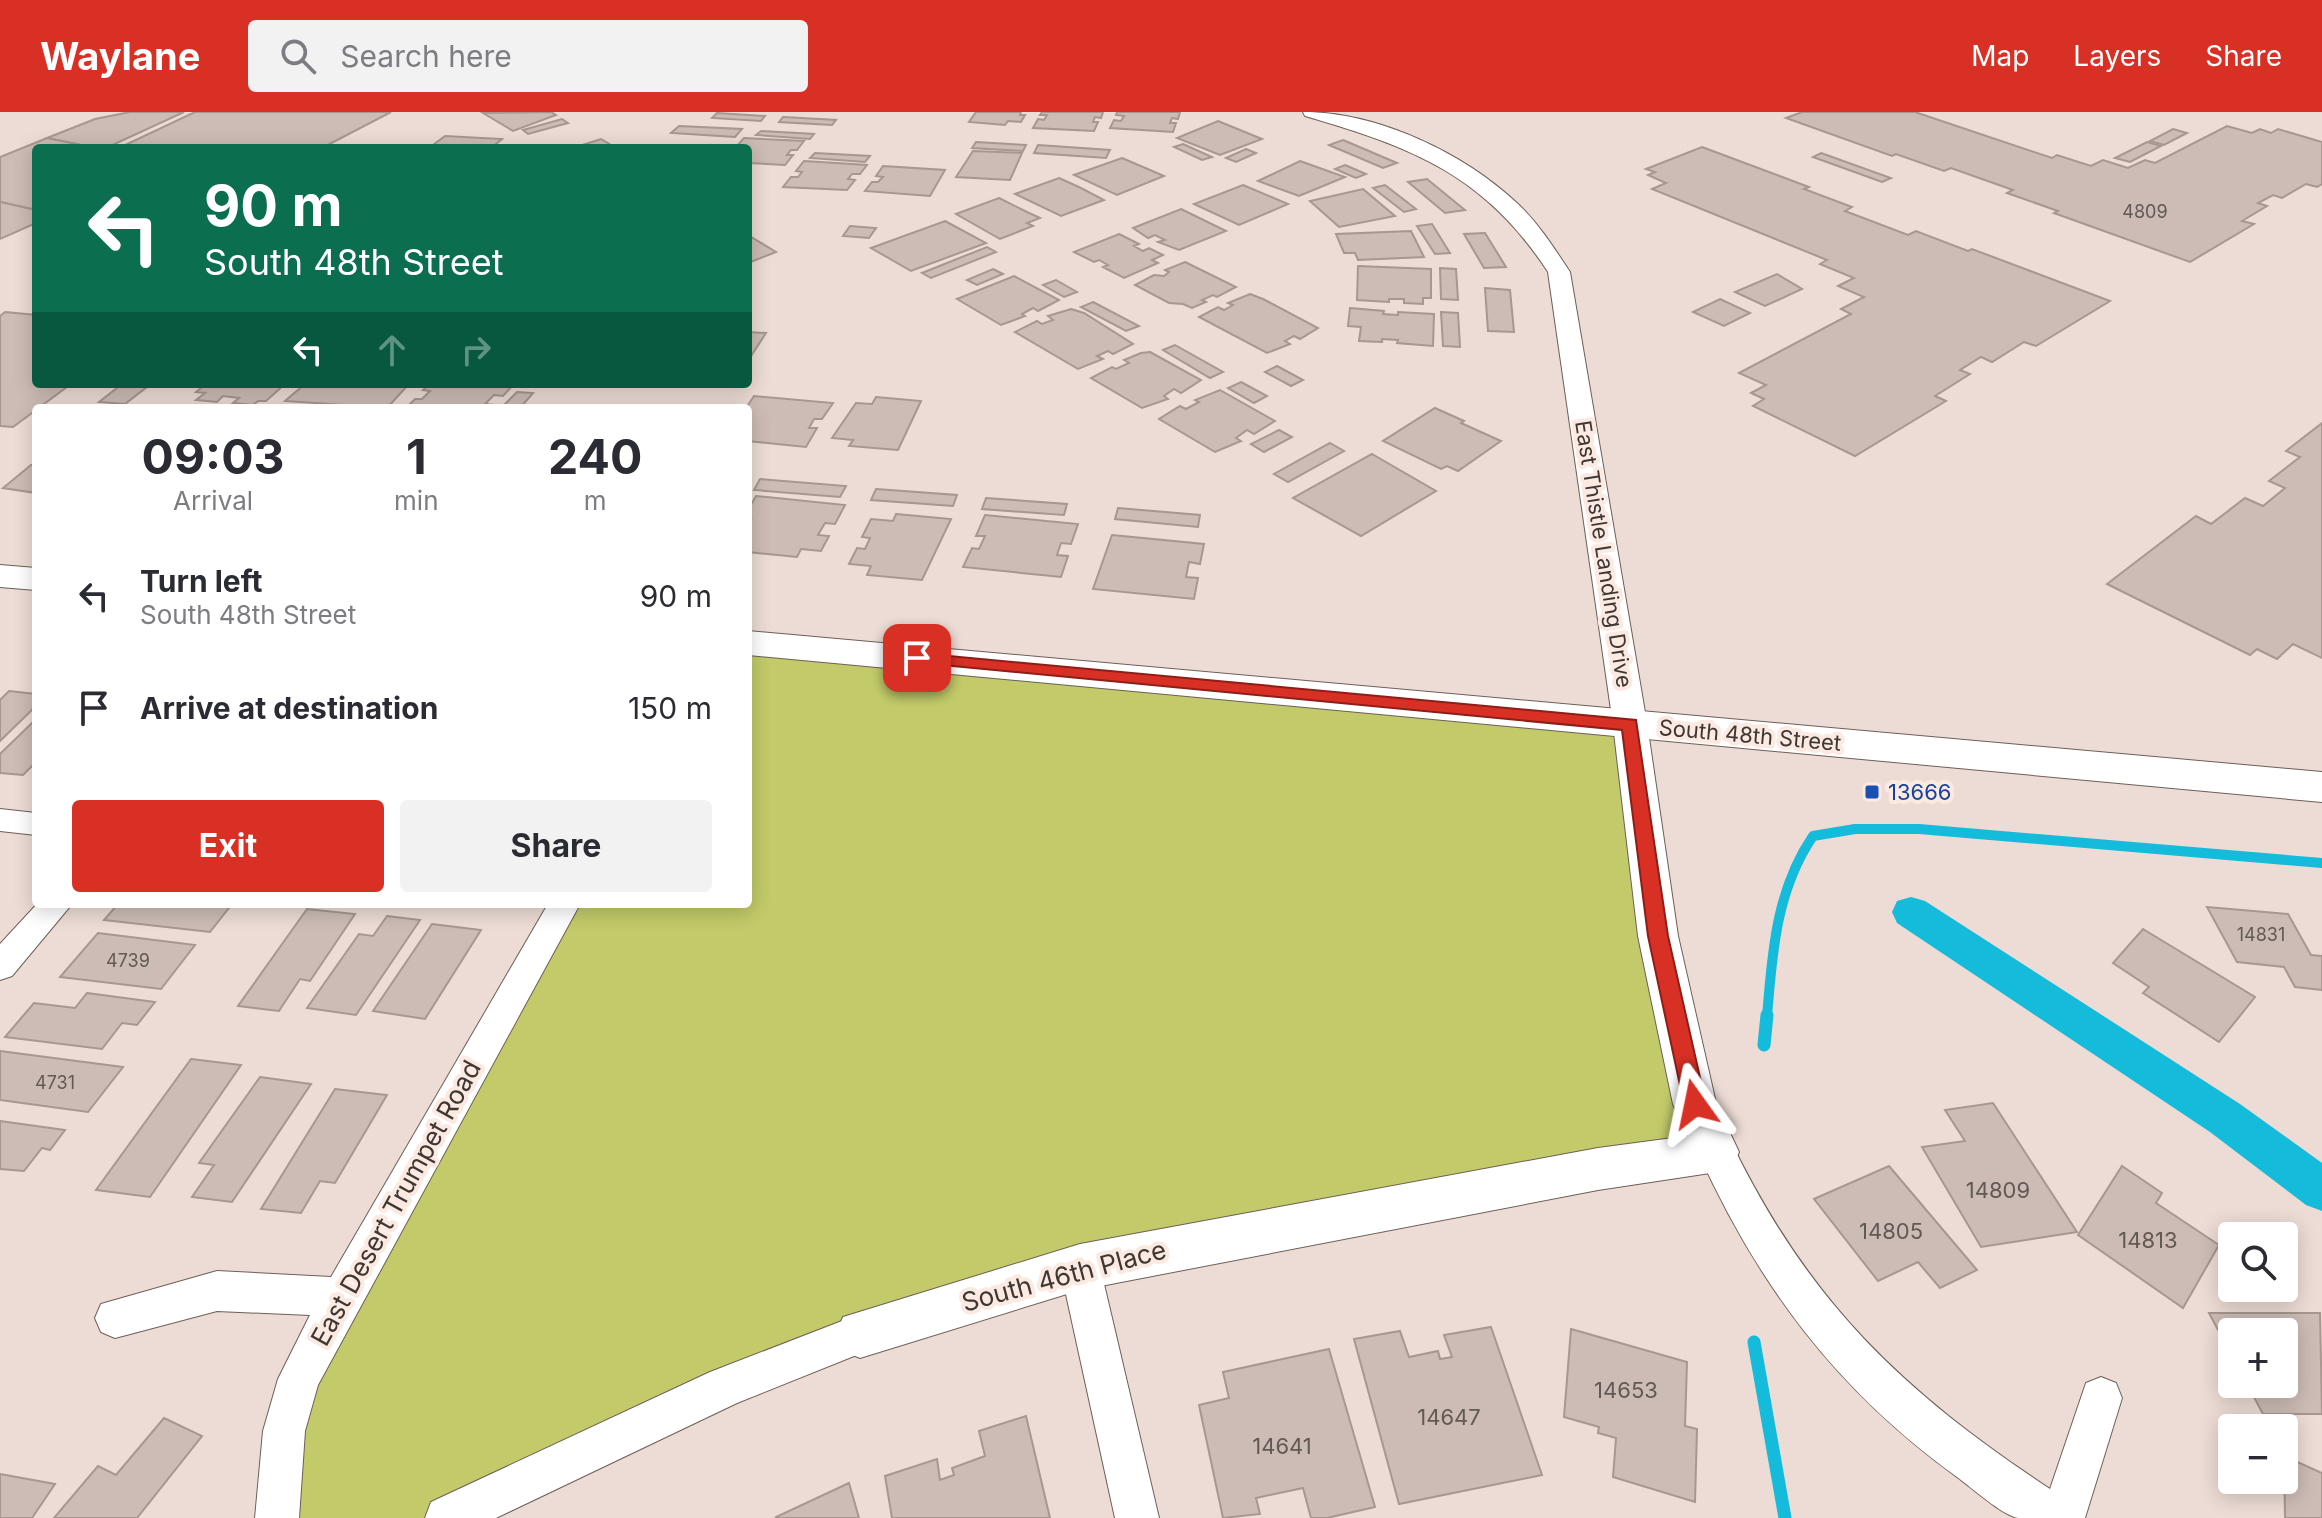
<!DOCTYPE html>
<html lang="en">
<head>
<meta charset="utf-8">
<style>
  body { margin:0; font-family:Inter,sans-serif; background:#f2f2f3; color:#2b2b33; height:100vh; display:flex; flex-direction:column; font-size:30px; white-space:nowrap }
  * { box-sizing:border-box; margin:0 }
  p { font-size:26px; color:#7c7c81 }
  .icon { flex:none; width:44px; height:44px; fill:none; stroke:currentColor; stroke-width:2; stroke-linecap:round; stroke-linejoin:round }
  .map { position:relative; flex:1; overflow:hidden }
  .drawer { position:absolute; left:32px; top:292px; width:720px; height:504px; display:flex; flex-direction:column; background:#fff; border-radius:8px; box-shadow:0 4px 20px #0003 }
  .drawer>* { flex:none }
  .top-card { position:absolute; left:32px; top:32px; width:720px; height:244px; border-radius:8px; box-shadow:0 4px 20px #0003; background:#0b6e4f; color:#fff; overflow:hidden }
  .tools { position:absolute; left:2218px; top:1110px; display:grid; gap:16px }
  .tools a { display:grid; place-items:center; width:80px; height:80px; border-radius:8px; background:#fff; box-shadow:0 4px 20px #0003; font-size:40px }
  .pin { position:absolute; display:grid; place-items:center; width:68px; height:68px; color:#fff; margin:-34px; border-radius:16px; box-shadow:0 4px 12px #0006 }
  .me { position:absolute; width:88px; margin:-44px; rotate:348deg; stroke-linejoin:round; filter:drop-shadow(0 0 6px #0008) }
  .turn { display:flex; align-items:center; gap:28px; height:168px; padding:0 40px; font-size:36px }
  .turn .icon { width:104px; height:104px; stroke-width:2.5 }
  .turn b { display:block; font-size:56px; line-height:68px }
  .lanes { display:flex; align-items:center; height:76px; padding:0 40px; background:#0003; justify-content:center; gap:40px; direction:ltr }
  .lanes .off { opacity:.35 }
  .eta { display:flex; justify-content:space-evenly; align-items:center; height:136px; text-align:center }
  .eta b { font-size:48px; font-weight:700; line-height:56px }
  .action { display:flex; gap:16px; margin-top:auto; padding:16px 40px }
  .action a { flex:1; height:92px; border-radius:8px; background:#d93025; color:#fff; font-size:32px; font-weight:700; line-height:92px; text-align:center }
  .action a+a { background:#f2f2f3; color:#2b2b33 }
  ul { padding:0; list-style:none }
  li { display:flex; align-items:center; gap:24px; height:112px; padding:0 40px }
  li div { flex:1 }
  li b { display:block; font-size:30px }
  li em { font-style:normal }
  header { display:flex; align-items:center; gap:48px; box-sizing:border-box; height:112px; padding:0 40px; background:#d93025; color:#fff }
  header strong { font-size:38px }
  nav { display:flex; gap:44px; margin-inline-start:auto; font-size:28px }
  .search { width:560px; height:72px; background:#f2f2f3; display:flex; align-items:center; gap:20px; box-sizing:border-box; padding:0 28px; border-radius:8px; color:#7c7c81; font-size:30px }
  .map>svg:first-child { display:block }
</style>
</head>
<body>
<header>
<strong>Waylane</strong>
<div class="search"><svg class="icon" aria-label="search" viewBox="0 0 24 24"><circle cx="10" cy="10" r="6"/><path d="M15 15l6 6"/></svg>Search here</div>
<nav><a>Map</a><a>Layers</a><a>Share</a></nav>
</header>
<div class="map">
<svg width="2322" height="1406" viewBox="0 0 2322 1406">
  <rect width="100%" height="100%" fill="#eddcd5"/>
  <path fill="#c2ca69" d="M 748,531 L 1630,612 L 1717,1040 L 923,1201 L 447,1406 L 277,1406 L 284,1319 L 564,792 L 748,792 Z"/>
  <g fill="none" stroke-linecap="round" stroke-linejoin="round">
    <path stroke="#14bbdb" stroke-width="10" d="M 1767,905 C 1772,842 1776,778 1813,724 L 1855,717 L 1919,717 L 2322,751"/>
    <g stroke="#14bbdb" stroke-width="13">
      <path d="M 1764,933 L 1767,903"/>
      <path d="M 1754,1230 L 1785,1406"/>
    </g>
    <path fill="#14bbdb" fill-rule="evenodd" d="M 1911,785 L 1925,789 L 2240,992 L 2322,1051 L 2322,1099 L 2306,1093 L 2210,1020 L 1897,811 L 1892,800 L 1897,789 Z"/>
  </g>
  <g fill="#cdbcb5" stroke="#a79790" stroke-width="2">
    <path d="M 130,0 L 184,0 L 108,35 L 115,36 L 95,36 L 47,26 L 95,7 Z"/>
    <path d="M 195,0 L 391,0 L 322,36 L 144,36 L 125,33 Z"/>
    <path d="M 551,0 L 556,3 L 513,19 L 483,1 Z"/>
    <path d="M 976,0 L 1021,0 L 1020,3 L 1025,3 L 1021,10 L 1008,9 L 1005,13 L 969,10 Z"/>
    <path d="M 1042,0 L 1103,0 L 1101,6 L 1095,5 L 1093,10 L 1098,10 L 1094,19 L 1033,16 L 1038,7 L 1044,8 L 1047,3 L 1040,3 Z"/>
    <path d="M 1117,0 L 1180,0 L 1178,7 L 1172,6 L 1170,11 L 1176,11 L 1173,20 L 1110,16 L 1114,8 L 1121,9 L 1124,4 L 1116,3 Z"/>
    <path d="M 1802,0 L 1915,0 L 2052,46 L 2057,43 L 2091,54 L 2103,48 L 2128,56 L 2145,48 L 2155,51 L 2227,14 L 2252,21 L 2260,17 L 2271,21 L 2278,17 L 2322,30 L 2322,72 L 2317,75 L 2306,72 L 2282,86 L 2273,83 L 2258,91 L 2267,94 L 2242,109 L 2254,112 L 2190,150 L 2054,101 L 2058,99 L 2007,81 L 2013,78 L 1951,56 L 1944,59 L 1896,42 L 1892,44 L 1786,6 Z"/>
    <path d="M 717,1 L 765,4 L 761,9 L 712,6 Z"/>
    <path d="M 783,5 L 836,8 L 832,13 L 779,10 Z"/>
    <path d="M 562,7 L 568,11 L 528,22 L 523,18 Z"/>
    <path d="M 1218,9 L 1262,27 L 1220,43 L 1177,26 Z"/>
    <path d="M 679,14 L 742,17 L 735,25 L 671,21 Z"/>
    <path d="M 2173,17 L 2187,21 L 2164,33 L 2150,29 Z"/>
    <path d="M 761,19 L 814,22 L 810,27 L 756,23 Z"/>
    <path d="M 445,24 L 502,27 L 491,36 L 429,36 Z"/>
    <path d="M 47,26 L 95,36 L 36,36 L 36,95 L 32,97 L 0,90 L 0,45 Z"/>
    <path d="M 744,26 L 804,29 L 797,38 L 791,38 L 787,43 L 793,43 L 785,53 L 748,51 L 748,36 L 736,35 Z"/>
    <path d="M 601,27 L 616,36 L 574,36 L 576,35 Z"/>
    <path d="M 1343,28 L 1397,51 L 1383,56 L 1329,33 Z"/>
    <path d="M 976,30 L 1026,33 L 1023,39 L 972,36 Z"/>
    <path d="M 2147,30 L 2161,34 L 2130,50 L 2115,46 Z"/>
    <path d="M 1183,32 L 1212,45 L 1202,48 L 1174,35 Z"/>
    <path d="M 1038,33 L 1110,38 L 1106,46 L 1034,41 Z"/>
    <path d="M 1702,35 L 1809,75 L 1804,77 L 1852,95 L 1845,99 L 1908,123 L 1916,119 L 1968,139 L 1972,137 L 2110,189 L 2036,234 L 2024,230 L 1992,250 L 1981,245 L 1960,258 L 1970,262 L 1935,284 L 1946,289 L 1855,344 L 1753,294 L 1764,287 L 1751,281 L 1766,273 L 1739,261 L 1851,202 L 1841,197 L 1864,185 L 1838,174 L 1854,166 L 1820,152 L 1827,148 L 1652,77 L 1666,71 L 1648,63 L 1655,60 L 1646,57 Z"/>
    <path d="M 1246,37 L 1256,41 L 1236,50 L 1226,46 Z"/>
    <path d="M 973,39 L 1022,41 L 1010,68 L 956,65 Z"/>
    <path d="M 815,41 L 870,44 L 865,50 L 810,46 Z"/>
    <path d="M 1821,41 L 1891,66 L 1882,70 L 1813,45 Z"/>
    <path d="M 1122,46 L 1164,64 L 1117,83 L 1074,63 Z"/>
    <path d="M 804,49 L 867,53 L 860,62 L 852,62 L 848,67 L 855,68 L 847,78 L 783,75 L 791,65 L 798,65 L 802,60 L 796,59 Z"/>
    <path d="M 1300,49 L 1345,65 L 1299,84 L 1258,69 Z"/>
    <path d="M 1345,53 L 1366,62 L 1356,66 L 1335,57 Z"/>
    <path d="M 883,54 L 945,58 L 930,84 L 865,79 L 872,70 L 878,70 L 883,65 L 876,64 Z"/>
    <path d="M 1059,66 L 1081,76 L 1104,88 L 1061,104 L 1015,82 Z"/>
    <path d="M 1427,67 L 1465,98 L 1445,101 L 1408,70 Z"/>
    <path d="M 1243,73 L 1288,92 L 1239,113 L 1194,92 Z"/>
    <path d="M 1385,73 L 1416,97 L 1404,100 L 1373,76 Z"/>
    <path d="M 1363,77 L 1395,104 L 1339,115 L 1310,89 Z"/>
    <path d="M 999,86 L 1027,100 L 1040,106 L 1027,111 L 1033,114 L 1000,127 L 956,102 Z"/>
    <path d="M 0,90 L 36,98 L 36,111 L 0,127 Z"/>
    <path d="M 1181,97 L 1226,119 L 1179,138 L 1158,130 L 1165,128 L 1155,123 L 1148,126 L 1133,116 Z"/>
    <path d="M 945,109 L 986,131 L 911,159 L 871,136 Z"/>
    <path d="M 1432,112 L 1450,141 L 1435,142 L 1417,114 Z"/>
    <path d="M 850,114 L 876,116 L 869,126 L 843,124 Z"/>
    <path d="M 1411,119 L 1424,145 L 1358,148 L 1355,141 L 1344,141 L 1336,122 Z"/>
    <path d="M 1485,121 L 1506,155 L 1484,156 L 1464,122 Z"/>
    <path d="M 1119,122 L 1139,132 L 1134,134 L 1143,139 L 1149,136 L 1163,143 L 1152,148 L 1158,151 L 1124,166 L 1103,155 L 1108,153 L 1099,148 L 1094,150 L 1074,140 Z"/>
    <path d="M 748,123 L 776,140 L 748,151 Z"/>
    <path d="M 987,135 L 996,140 L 931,166 L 922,161 Z"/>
    <path d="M 1185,150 L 1236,175 L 1217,185 L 1213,183 L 1202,188 L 1206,190 L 1192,196 L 1183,192 L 1169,191 L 1135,173 L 1154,163 L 1164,164 L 1169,160 L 1165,158 Z"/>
    <path d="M 1358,154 L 1431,157 L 1431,186 L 1423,186 L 1423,192 L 1404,191 L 1404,187 L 1389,187 L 1389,190 L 1357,188 Z"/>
    <path d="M 1440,156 L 1456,157 L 1458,188 L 1441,187 Z"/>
    <path d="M 993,157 L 1003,162 L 977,173 L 967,168 Z"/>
    <path d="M 1777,162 L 1802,177 L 1765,194 L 1735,180 Z"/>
    <path d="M 1014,164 L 1059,188 L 1038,199 L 1033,196 L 1022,202 L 1025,204 L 1001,213 L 957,187 Z"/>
    <path d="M 1056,168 L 1077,180 L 1064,185 L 1043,173 Z"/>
    <path d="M 1485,176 L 1510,178 L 1514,220 L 1488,219 Z"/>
    <path d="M 1250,182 L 1263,187 L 1318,216 L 1300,227 L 1294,224 L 1285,229 L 1290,232 L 1267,241 L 1199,205 L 1218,195 L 1224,198 L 1233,193 L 1228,191 Z"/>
    <path d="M 1720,187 L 1750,201 L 1724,214 L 1693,200 Z"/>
    <path d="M 1093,190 L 1139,214 L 1126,219 L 1081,195 Z"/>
    <path d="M 1350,196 L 1384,199 L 1383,202 L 1398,203 L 1398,200 L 1434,202 L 1433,234 L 1397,231 L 1398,228 L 1382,227 L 1382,230 L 1359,229 L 1361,215 L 1348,214 Z"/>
    <path d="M 1071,197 L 1084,201 L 1133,232 L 1113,242 L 1108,239 L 1097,244 L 1103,247 L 1078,257 L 1015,220 L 1037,209 L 1042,212 L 1053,208 L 1048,204 Z"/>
    <path d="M 5,200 L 36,203 L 36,272 L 71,272 L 13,315 L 0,314 L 0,204 Z"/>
    <path d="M 1441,200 L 1458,201 L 1460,235 L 1443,234 Z"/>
    <path d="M 748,220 L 766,221 L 751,244 L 748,243 Z"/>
    <path d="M 1175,233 L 1223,260 L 1210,266 L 1163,238 Z"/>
    <path d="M 1150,240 L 1201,268 L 1181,281 L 1174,277 L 1164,284 L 1168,287 L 1142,296 L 1091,266 L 1112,255 L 1116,257 L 1129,251 L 1124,248 L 1141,241 Z"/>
    <path d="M 1277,254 L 1303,268 L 1291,274 L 1265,260 Z"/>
    <path d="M 1241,270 L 1267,284 L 1254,291 L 1228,276 Z"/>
    <path d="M 122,272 L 151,272 L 125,292 L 99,290 Z"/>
    <path d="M 206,272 L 285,272 L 266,289 L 258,289 L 253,293 L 233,291 L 239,286 L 223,284 L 217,290 L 196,288 L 205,281 L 196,280 Z"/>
    <path d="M 305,272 L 409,272 L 387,296 L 285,289 Z"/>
    <path d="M 430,272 L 514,272 L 503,284 L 494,283 L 485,292 L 495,293 L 492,296 L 406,296 L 415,287 L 422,287 L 430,279 L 423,278 Z"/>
    <path d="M 1220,278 L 1275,309 L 1254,322 L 1247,318 L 1236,326 L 1241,329 L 1215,340 L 1159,307 L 1180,294 L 1186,297 L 1199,290 L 1195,288 Z"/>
    <path d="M 517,280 L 533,281 L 520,296 L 501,296 Z"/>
    <path d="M 754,284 L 833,291 L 822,307 L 814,307 L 809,316 L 817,316 L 806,335 L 748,329 L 749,303 L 746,296 Z"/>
    <path d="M 876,285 L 921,289 L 898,338 L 849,334 L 853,328 L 832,326 L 856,291 L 872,292 Z"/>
    <path d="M 1435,296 L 1464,309 L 1461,311 L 1501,329 L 1458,359 L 1447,354 L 1441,357 L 1383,329 Z"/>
    <path d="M 2322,311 L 2322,546 L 2293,532 L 2277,547 L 2257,537 L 2250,543 L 2107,472 L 2196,404 L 2211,412 L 2245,386 L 2263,394 L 2285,376 L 2269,369 L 2300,345 L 2286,339 Z"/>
    <path d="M 1279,318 L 1292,325 L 1264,340 L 1251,332 Z"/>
    <path d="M 1330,331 L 1344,339 L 1288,370 L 1274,362 Z"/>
    <path d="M 1372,342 L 1436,379 L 1361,424 L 1293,386 Z"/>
    <path d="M 31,353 L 36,353 L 36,381 L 3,376 Z"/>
    <path d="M 760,367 L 846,374 L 840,385 L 754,378 Z"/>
    <path d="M 876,377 L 957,383 L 953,394 L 871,388 Z"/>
    <path d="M 756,384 L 845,393 L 835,412 L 825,411 L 818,423 L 829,424 L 821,439 L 801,437 L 797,445 L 748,440 L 748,412 L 751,407 L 748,407 L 748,398 Z"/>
    <path d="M 986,386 L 1067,392 L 1064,403 L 982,397 Z"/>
    <path d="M 1118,396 L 1200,403 L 1198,415 L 1115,407 Z"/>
    <path d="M 896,402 L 951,407 L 922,468 L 867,463 L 871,454 L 849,452 L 857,436 L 865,437 L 870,426 L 862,425 L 871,407 L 893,409 Z"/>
    <path d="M 985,403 L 1078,412 L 1071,432 L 1061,431 L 1057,443 L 1068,444 L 1061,465 L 963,455 L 972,436 L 979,437 L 985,424 L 976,424 Z"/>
    <path d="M 1112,423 L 1204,432 L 1200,452 L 1189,450 L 1186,465 L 1198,466 L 1194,487 L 1093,477 Z"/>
    <path d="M 9,579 L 36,582 L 36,594 L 0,629 L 0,588 Z"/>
    <path d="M 36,607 L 36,650 L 23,663 L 0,661 L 0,642 Z"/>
    <path d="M 118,792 L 232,792 L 210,820 L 104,808 Z"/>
    <path d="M 2207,795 L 2288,802 L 2311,843 L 2322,844 L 2322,878 L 2295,875 L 2284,855 L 2237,850 Z"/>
    <path d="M 307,797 L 355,802 L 310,869 L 300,867 L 279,899 L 238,894 Z"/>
    <path d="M 387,804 L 420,808 L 356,903 L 307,896 L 359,822 L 373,824 Z"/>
    <path d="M 432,812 L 481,818 L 425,907 L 373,899 Z"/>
    <path d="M 2143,817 L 2255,885 L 2219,930 L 2143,881 L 2149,875 L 2113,851 Z"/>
    <path d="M 98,821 L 195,833 L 161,877 L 60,865 Z"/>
    <path d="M 87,881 L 155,890 L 137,913 L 122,911 L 102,937 L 5,925 L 34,891 L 75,896 Z"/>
    <path d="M 0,939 L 123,955 L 88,1000 L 0,988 Z"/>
    <path d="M 191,947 L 241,953 L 150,1085 L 96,1078 Z"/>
    <path d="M 260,965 L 311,972 L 232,1090 L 192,1085 L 214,1053 L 199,1051 Z"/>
    <path d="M 335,977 L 387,983 L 335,1071 L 320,1069 L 301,1101 L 261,1097 Z"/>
    <path d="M 1993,991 L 2077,1120 L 1981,1135 L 1922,1035 L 1965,1029 L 1945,998 Z"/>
    <path d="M 0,1009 L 65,1018 L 50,1038 L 42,1036 L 24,1059 L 0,1057 Z"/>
    <path d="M 1889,1054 L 1977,1158 L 1940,1176 L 1918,1150 L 1878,1169 L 1814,1087 Z"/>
    <path d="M 2122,1054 L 2162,1081 L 2156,1091 L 2219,1133 L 2183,1196 L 2078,1123 Z"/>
    <path d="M 2209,1201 L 2320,1201 L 2322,1302 L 2263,1302 L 2247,1272 L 2284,1272 L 2284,1220 L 2232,1220 L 2232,1244 Z"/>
    <path d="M 1491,1215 L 1542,1363 L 1399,1392 L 1354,1227 L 1400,1219 L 1409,1245 L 1438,1239 L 1440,1247 L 1452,1245 L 1444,1223 Z"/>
    <path d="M 1571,1217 L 1687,1250 L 1685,1314 L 1697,1317 L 1695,1390 L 1613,1365 L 1616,1326 L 1598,1321 L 1599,1315 L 1564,1305 Z"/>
    <path d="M 1329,1237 L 1375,1395 L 1327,1406 L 1311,1406 L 1303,1376 L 1256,1386 L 1260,1402 L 1223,1406 L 1199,1293 L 1229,1286 L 1223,1260 Z"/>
    <path d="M 1026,1304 L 1050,1406 L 892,1406 L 885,1364 L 937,1347 L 940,1368 L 954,1363 L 952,1356 L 985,1344 L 979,1319 Z"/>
    <path d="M 164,1306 L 202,1324 L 137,1406 L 54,1406 L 98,1354 L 116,1363 Z"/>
    <path d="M 2284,1344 L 2322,1361 L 2322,1406 L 2285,1406 Z"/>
    <path d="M 0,1362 L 55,1372 L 32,1406 L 0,1406 Z"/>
    <path d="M 849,1371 L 859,1406 L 777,1406 L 776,1405 Z"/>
  </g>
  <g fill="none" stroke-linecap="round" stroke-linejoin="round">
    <g stroke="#6d5f58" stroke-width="2">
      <g id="minor">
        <path d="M 0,697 L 36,701 L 36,723 L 0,719 Z"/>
        <path d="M 37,792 L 72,792 L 12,864 L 0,868 L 0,832 Z"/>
        <path d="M 548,792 L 580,792 L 318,1273 L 305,1319 L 299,1406 L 255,1406 L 263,1319 L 278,1267 L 310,1203 L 217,1199 L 115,1226 L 101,1220 L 95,1206 L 101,1192 L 217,1159 L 331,1165 Z"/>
        <path d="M 1717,1023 L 1730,1028 C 1808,1190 1902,1279 2050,1377 L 2086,1271 L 2101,1265 L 2116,1271 L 2122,1286 L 2085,1406 C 2064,1406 2039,1406 2018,1406 C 2002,1403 1972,1376 1957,1365 C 1837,1278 1759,1175 1698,1040 L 1704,1028 Z"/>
        <path d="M 1080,1136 L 1094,1141 L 1100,1155 L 1159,1406 L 1115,1406 L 1060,1155 L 1066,1141 Z"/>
        <path d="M 860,1202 L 874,1208 L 880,1222 L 874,1236 L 737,1291 L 496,1406 L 425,1406 L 431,1390 L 710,1260 Z"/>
      </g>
    </g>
    <g stroke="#6d5f58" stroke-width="2">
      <path id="tertiary" d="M 1303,0 C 1378,0 1464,41 1518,92 C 1539,112 1554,136 1570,160 L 1647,612 L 1678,824 L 1716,991 L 1739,1040 L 1733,1054 L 1717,1060 L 1598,1078 L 1080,1178 L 860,1246 L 843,1239 L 836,1222 L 843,1205 L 1080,1132 L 1598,1036 L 1688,1024 L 1673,992 L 1638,824 L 1613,612 L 1548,160 C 1485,63 1412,35 1305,4 Z"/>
    </g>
    <g stroke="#6d5f58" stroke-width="2">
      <g id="secondary">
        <path d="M 0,453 L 36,456 L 36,478 L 0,475 Z"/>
        <path d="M 748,519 L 2322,660 L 2322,690 L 748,543 Z"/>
      </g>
    </g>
    <use href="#minor" fill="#fff" fill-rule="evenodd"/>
    <use href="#tertiary" fill="#fff" fill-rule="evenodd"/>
    <use href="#secondary" fill="#fff" fill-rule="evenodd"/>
  </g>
  <path fill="#d93025" stroke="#8d1f18" stroke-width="2" d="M 917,541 L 1636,608 L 1668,824 L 1706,992 L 1703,999 L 1695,1002 L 1687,999 L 1684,992 L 1648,824 L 1622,618 L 911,550 L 908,546 Z"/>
  <rect fill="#1a4fb4" stroke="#fbe9e2" stroke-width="3" x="1864" y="672" width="16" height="16" rx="4"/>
  <g text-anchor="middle" stroke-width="8" stroke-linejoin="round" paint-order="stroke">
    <g font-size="18" fill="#625955">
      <text x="2145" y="106">4809</text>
      <text x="2261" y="829">14831</text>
      <text x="128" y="855">4739</text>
      <text x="55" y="977">4731</text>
    </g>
    <g font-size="22" fill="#3e3835" stroke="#fbe9e2">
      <text transform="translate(1604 442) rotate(81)" y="8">East Thistle Landing Drive</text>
      <text transform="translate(1750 623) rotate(5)" y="8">South 48th Street</text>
    </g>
    <g font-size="22" fill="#164399" stroke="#fbe9e2" text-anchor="start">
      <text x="1888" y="688">13666</text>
    </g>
    <g font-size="22" fill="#625955">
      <text x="1998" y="1086">14809</text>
      <text x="1891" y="1127">14805</text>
      <text x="2148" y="1136">14813</text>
      <text x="1626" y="1286">14653</text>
      <text x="1449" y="1313">14647</text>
      <text x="1282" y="1342">14641</text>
    </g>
    <g font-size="26" fill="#3e3835" stroke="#fbe9e2">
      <text transform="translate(396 1091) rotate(-61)" y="9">East Desert Trumpet Road</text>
      <text transform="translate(1064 1164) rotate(-15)" y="9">South 46th Place</text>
    </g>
  </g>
</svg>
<div class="tools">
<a><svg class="icon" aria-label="search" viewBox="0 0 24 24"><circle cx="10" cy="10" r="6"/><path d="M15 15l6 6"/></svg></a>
<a>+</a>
<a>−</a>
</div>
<div class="pin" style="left:917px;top:546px;background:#d93025"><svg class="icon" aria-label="arrive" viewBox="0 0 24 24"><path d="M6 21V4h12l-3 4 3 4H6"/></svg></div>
<svg class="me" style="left:1695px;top:992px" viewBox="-20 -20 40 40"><path d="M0-17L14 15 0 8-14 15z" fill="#d93025" stroke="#fff" stroke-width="4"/></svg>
<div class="top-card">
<div class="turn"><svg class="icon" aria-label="left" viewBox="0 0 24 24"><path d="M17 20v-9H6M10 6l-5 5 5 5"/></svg><div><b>90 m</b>South 48th Street</div></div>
<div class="lanes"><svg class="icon" aria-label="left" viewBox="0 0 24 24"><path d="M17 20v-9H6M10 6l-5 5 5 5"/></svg><svg class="icon off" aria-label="ahead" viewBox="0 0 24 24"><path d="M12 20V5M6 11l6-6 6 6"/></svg><svg class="icon off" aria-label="right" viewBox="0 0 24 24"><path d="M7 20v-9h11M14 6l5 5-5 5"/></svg></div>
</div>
<section class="drawer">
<div class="eta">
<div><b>09:03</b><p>Arrival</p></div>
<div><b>1</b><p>min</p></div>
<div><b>240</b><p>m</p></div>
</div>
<ul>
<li><svg class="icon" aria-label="left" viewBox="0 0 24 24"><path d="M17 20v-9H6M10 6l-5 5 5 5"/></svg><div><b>Turn left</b><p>South 48th Street</p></div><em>90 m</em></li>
<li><svg class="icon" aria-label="arrive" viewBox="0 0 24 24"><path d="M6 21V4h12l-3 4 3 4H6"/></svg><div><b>Arrive at destination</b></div><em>150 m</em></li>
</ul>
<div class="action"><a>Exit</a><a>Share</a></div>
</section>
</div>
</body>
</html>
